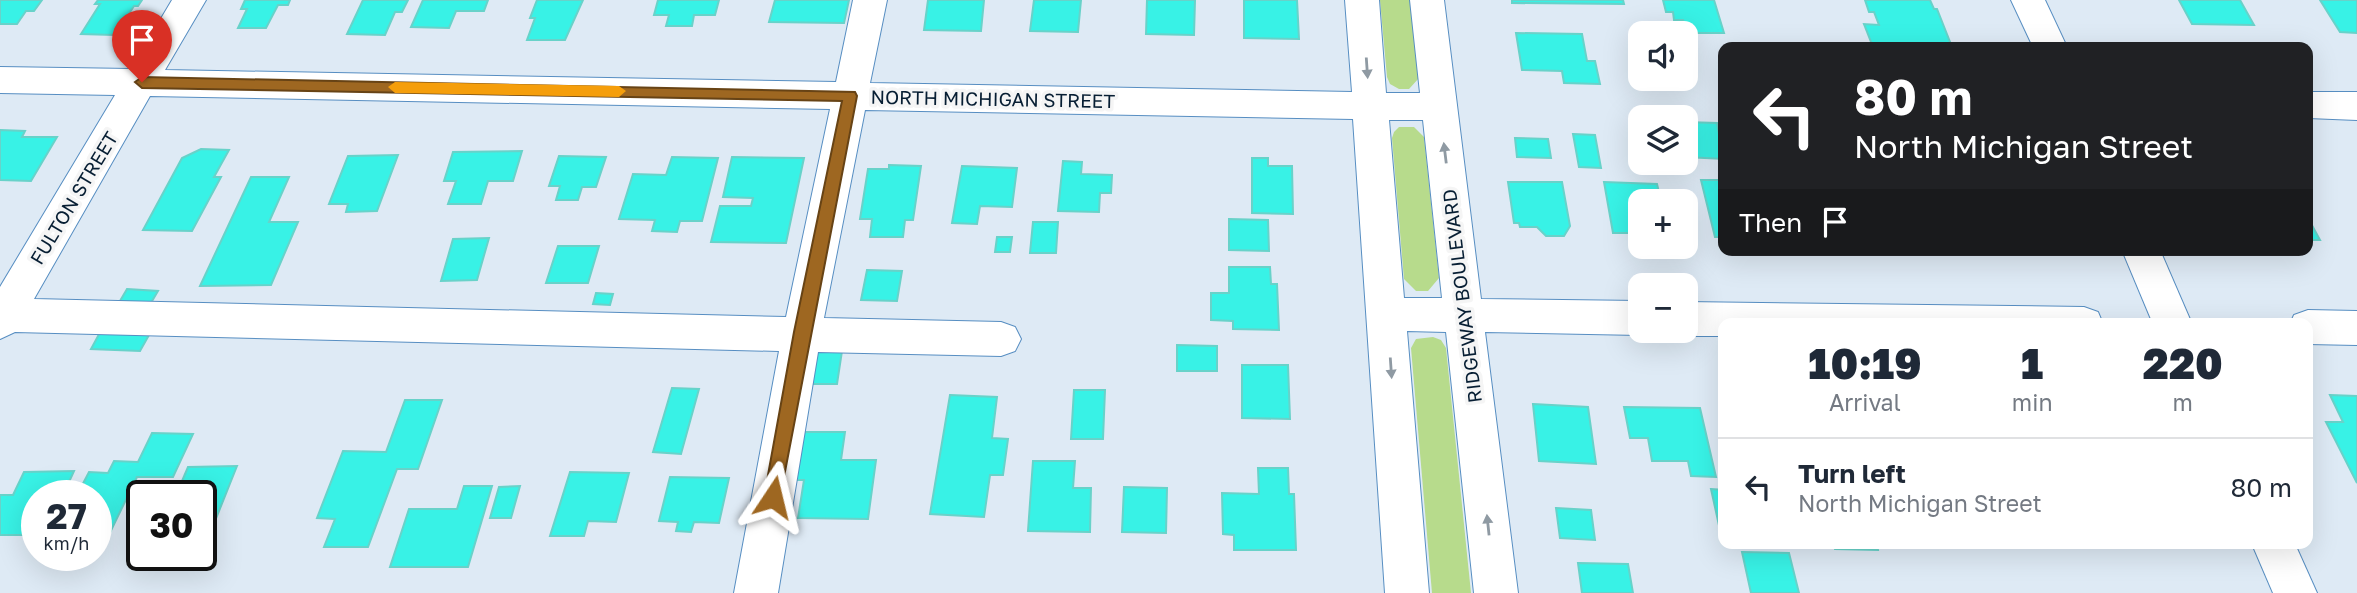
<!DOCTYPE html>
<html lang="en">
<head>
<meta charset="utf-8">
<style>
  body { margin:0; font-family:"Golos Text",sans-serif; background:#f2f2f3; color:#1f2937; height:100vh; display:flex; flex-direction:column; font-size:26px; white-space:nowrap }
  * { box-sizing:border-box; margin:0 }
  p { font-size:23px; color:#747a83 }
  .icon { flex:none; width:38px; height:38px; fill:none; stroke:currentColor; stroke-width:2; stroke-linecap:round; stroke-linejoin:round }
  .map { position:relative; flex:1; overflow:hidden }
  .details { position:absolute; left:1718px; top:318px; width:595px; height:231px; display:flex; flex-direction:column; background:#fff; border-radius:14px; box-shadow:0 7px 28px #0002 }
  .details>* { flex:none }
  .banner { position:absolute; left:1718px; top:42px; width:595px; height:214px; border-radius:14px; box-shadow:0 7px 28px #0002; background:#202124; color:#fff; overflow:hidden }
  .controls { position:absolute; left:1628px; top:21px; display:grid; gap:14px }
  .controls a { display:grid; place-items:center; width:70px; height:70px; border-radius:14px; background:#fff; box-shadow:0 7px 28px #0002; font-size:35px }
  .speed { position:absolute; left:21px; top:480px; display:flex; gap:14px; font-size:35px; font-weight:700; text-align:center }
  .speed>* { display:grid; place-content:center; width:91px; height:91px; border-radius:50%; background:#fff; box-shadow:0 7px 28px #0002; line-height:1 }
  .speed small { font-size:18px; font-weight:400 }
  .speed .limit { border:4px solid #111; border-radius:10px; background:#fff; color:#111 }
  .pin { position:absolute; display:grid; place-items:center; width:60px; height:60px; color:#fff; margin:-72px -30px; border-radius:50% 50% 50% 0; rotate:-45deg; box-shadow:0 0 7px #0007 }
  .pin .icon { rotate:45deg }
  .me { position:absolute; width:77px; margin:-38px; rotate:10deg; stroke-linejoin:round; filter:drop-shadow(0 0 5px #0008) }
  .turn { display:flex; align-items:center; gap:24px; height:147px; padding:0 21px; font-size:32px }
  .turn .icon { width:91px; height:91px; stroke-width:2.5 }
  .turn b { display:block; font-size:49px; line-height:60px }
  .then { display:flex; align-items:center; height:66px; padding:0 21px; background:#0003; gap:14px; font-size:26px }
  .eta { display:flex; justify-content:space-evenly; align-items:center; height:119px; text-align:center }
  .eta b { font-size:42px; font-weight:800; line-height:49px }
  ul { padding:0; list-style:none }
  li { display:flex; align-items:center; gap:21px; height:98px; padding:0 21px; border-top:2px solid #e0e1e3 }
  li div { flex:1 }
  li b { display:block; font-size:26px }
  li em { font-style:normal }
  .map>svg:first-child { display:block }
</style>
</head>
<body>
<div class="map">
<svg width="2357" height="593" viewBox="0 0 2357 593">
  <rect width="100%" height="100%" fill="#deeaf5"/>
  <g fill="#b7db8c">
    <path d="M 1380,0 L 1410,0 L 1419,78 L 1409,89 L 1399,89 L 1390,84 L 1387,77 Z"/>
    <path d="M 1399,127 L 1414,127 L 1424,137 L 1439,278 L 1428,291 L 1416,291 L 1404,279 L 1392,138 L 1394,132 Z"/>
    <path d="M 1433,337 L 1441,340 L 1446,348 L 1471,593 L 1432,593 L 1411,348 L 1416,339 Z"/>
  </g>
  <g fill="#38f2e6" stroke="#68d2c9" stroke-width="2">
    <path d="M 0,0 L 42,0 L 34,11 L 26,11 L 17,24 L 0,24 Z"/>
    <path d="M 98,0 L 142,0 L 138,6 L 134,6 L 115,35 L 81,34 L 100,4 L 95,4 Z"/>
    <path d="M 245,0 L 290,0 L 288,5 L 278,5 L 266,28 L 238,28 L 247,9 L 241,9 Z"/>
    <path d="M 363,0 L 408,0 L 402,12 L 395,12 L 385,35 L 347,34 Z"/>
    <path d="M 423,0 L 488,0 L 484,11 L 456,11 L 449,28 L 411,27 Z"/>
    <path d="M 537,0 L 583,0 L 565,40 L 527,40 L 535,18 L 530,18 Z"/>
    <path d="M 658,0 L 719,0 L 715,15 L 694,15 L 692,26 L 666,26 L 669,15 L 654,15 Z"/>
    <path d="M 775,0 L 849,0 L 844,23 L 769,22 Z"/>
    <path d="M 928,0 L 984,0 L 981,31 L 924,30 Z"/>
    <path d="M 1034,0 L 1081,0 L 1078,32 L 1030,31 Z"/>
    <path d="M 1147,0 L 1195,0 L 1194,35 L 1146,34 Z"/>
    <path d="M 1244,0 L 1297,0 L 1299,39 L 1244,38 Z"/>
    <path d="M 1512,0 L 1623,0 L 1624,4 L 1512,3 Z"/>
    <path d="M 1663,0 L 1714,0 L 1724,33 L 1687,33 L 1683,20 L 1674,20 L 1673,12 L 1666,12 Z"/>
    <path d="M 1865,0 L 1930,0 L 1934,9 L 1937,9 L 1952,47 L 1873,47 L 1864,24 L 1879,25 L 1874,12 L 1869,12 Z"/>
    <path d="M 2179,0 L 2240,0 L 2254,25 L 2192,24 Z"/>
    <path d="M 2320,0 L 2357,0 L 2357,33 L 2340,32 Z"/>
    <path d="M 1516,33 L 1582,34 L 1587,61 L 1595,61 L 1600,84 L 1564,83 L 1562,71 L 1522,70 Z"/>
    <path d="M 1685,122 L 1717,123 L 1724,159 L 1685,157 Z"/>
    <path d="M 0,130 L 25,131 L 22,137 L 57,137 L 31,181 L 0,180 Z"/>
    <path d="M 1573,134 L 1595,135 L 1601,168 L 1579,167 Z"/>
    <path d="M 1515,138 L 1548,139 L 1551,158 L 1517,157 Z"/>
    <path d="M 201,149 L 229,150 L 214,177 L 221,177 L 192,231 L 143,230 L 182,158 Z"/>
    <path d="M 522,151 L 513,181 L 488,181 L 481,204 L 448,204 L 456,181 L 444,181 L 453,152 Z"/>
    <path d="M 398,155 L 377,211 L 346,212 L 348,204 L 329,204 L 348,156 Z"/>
    <path d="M 559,156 L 606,157 L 596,187 L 582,187 L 578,200 L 556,200 L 560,186 L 549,186 Z"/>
    <path d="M 672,157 L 718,158 L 702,221 L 680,221 L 677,232 L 652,231 L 655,220 L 619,219 L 633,174 L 666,175 Z"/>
    <path d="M 732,157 L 804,158 L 786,243 L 711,242 L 720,206 L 751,206 L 753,198 L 723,197 Z"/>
    <path d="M 1252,158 L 1268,158 L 1268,166 L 1292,166 L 1293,214 L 1252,213 Z"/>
    <path d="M 1063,161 L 1082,162 L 1081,174 L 1112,175 L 1111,193 L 1100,193 L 1099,212 L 1058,211 Z"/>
    <path d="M 889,165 L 921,166 L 913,220 L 905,220 L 903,237 L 870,237 L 872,219 L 860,219 L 868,169 L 889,169 Z"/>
    <path d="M 962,166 L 1017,168 L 1012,207 L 980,206 L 977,224 L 952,223 Z"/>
    <path d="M 251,177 L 289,177 L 269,222 L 298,222 L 271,285 L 200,286 Z"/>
    <path d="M 1701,180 L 1724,180 L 1724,237 L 1715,237 Z"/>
    <path d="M 1508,182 L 1562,182 L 1570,226 L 1564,236 L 1546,236 L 1537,227 L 1520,227 L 1519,223 L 1514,223 Z"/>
    <path d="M 1604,182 L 1657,184 L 1661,201 L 1640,201 L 1640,233 L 1613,233 Z"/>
    <path d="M 2308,218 L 2320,240 L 2308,240 Z"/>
    <path d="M 1229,219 L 1268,220 L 1269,251 L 1229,250 Z"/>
    <path d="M 1033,222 L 1058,222 L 1056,253 L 1030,253 Z"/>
    <path d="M 997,237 L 1012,237 L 1010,252 L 995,252 Z"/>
    <path d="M 489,238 L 477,280 L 441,281 L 453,239 Z"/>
    <path d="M 558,246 L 599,246 L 588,283 L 546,283 Z"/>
    <path d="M 1229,267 L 1270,267 L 1271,284 L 1277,284 L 1279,330 L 1233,329 L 1233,321 L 1211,320 L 1211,293 L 1229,293 Z"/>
    <path d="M 867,270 L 902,271 L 897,301 L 861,300 Z"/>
    <path d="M 127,289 L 158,291 L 148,308 L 117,306 Z"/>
    <path d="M 596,293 L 613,294 L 610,305 L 593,304 Z"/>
    <path d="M 104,325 L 153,328 L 140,351 L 91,349 Z"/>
    <path d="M 1177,345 L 1217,346 L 1217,371 L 1177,371 Z"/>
    <path d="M 814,350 L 842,351 L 837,384 L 808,384 Z"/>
    <path d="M 1242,365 L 1288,365 L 1290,419 L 1242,418 Z"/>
    <path d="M 672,388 L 699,389 L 681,454 L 653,452 Z"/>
    <path d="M 1074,390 L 1105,390 L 1103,439 L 1071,439 Z"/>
    <path d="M 950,395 L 997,397 L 992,438 L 1008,439 L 1003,475 L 990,475 L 984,517 L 930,514 Z"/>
    <path d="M 2330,395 L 2357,396 L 2357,483 L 2326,422 L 2343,422 Z"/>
    <path d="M 405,400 L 442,400 L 418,469 L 397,469 L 368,547 L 324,547 L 335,519 L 317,518 L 343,451 L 386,452 Z"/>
    <path d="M 1533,404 L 1588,407 L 1596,464 L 1539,461 Z"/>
    <path d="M 1624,407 L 1700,408 L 1716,477 L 1691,476 L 1688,461 L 1652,461 L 1648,438 L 1630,438 Z"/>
    <path d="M 794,432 L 845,432 L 841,460 L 876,460 L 868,519 L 798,518 L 804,480 L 785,480 Z"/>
    <path d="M 152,433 L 193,434 L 173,477 L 137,477 L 103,547 L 96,547 L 96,495 L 77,495 L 89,472 L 108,473 L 114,461 L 138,462 Z"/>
    <path d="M 1033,461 L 1075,461 L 1073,488 L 1091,488 L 1090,532 L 1028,531 Z"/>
    <path d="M 237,466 L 209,536 L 201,537 L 201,495 L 176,495 L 188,467 Z"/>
    <path d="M 1258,468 L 1288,468 L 1289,494 L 1294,494 L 1296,550 L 1234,550 L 1234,535 L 1223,534 L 1222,493 L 1259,494 Z"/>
    <path d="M 74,471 L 63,495 L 37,495 L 36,535 L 0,535 L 0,495 L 13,495 L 24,472 Z"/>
    <path d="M 570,472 L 629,473 L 616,522 L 588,521 L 584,536 L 550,536 Z"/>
    <path d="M 670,477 L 729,478 L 719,523 L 694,522 L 691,532 L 676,531 L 678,522 L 659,521 Z"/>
    <path d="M 464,486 L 492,486 L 468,567 L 390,567 L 409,509 L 457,509 Z"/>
    <path d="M 520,486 L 511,518 L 490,518 L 499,487 Z"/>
    <path d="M 1124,487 L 1167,488 L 1166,533 L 1122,532 Z"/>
    <path d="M 1711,489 L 1724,490 L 1724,530 L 1720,530 Z"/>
    <path d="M 1556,508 L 1591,510 L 1595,540 L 1560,538 Z"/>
    <path d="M 1833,544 L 1877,544 L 1878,550 L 1835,549 Z"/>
    <path d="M 1742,552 L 1789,553 L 1799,593 L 1751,593 Z"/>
    <path d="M 1578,563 L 1628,564 L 1633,593 L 1582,593 Z"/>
  </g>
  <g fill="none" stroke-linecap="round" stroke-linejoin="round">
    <g stroke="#578ec2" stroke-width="2">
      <g id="minor">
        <path d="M 172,0 L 206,0 L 165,70 L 836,82 L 853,0 L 887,0 L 870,83 L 1352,92 L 1345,0 L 1379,0 L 1386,93 L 1420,93 L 1410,0 L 1444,0 L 1481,299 L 1640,301 L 1640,331 L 1651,331 L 1640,335 L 1485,332 L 1518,593 L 1474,593 L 1446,332 L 1407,331 L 1429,593 L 1385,593 L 1353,119 L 865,110 L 824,318 L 1001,322 L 1015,327 L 1021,339 L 1015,351 L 1001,356 L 818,352 L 778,593 L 734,593 L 779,351 L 15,332 L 0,339 L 0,287 L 115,95 L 0,93 L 0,67 L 131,69 ZM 150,96 L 830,109 L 786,317 L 34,299 ZM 1389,120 L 1423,120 L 1442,298 L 1404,298 Z"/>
        <path d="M 2011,0 L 2045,0 L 2067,47 L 2033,47 Z"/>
        <path d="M 2308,92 L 2357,92 L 2357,120 L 2308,118 Z"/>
        <path d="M 2122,250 L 2160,250 L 2192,324 L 2153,324 Z"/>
        <path d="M 1685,302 L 2084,307 L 2098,312 L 2103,324 L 1724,324 L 1724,336 L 1685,336 L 1671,331 L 1685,331 Z"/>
        <path d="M 2308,310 L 2357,311 L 2357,345 L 2308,344 L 2308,324 L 2290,324 L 2294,315 Z"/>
        <path d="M 2252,544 L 2295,544 L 2317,593 L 2273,593 Z"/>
      </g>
    </g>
    <use href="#minor" fill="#fff" fill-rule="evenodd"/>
  </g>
  <defs><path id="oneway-solid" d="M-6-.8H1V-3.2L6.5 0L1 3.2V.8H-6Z" transform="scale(1.75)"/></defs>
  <g fill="#8f9aa3">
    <use href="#oneway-solid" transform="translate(1367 68) rotate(86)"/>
    <use href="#oneway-solid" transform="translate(1445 153) rotate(-97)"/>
    <use href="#oneway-solid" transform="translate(1391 368) rotate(86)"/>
    <use href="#oneway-solid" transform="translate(1488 525) rotate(-96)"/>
  </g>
  <path fill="#9e6721" stroke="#674315" stroke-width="2" d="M 142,77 L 855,92 L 857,96 L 779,503 L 773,505 L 766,503 L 764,497 L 794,332 L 842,101 L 142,88 L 135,82 Z"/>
  <path fill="#f59e0b" d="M 395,82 L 619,86 L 626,91 L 619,97 L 395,93 L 388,87 Z"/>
  <g text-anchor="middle" stroke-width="7" stroke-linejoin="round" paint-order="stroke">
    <g font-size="19" fill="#071e33" stroke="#f5f5f5">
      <text transform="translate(993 99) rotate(1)" y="7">NORTH MICHIGAN STREET</text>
      <text transform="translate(74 198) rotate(-59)" y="7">FULTON STREET</text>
      <text transform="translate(1462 296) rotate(-97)" y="7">RIDGEWAY BOULEVARD</text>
    </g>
  </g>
</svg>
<div class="controls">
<a><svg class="icon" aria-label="sound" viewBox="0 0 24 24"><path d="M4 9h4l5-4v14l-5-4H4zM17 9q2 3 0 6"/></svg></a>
<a><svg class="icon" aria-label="layers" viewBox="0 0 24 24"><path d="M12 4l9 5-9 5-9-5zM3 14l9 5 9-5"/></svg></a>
<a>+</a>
<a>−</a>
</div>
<div class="speed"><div>27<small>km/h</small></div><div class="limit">30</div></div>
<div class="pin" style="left:142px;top:82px;background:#d93025"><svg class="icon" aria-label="arrive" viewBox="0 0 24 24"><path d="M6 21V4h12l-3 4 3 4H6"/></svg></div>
<svg class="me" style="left:773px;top:497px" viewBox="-20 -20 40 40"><path d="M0-17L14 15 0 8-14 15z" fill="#9e6721" stroke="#fff" stroke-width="4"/></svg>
<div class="banner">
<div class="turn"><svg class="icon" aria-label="left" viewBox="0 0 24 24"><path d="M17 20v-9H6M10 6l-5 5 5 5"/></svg><div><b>80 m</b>North Michigan Street</div></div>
<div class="then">Then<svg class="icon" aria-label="arrive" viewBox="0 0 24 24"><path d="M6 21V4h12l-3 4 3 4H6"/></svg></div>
</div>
<section class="details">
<div class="eta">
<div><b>10:19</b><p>Arrival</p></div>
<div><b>1</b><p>min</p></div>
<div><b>220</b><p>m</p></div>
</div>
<ul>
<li><svg class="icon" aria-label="left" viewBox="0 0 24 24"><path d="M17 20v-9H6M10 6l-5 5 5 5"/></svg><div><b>Turn left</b><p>North Michigan Street</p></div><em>80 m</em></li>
</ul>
</section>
</div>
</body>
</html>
